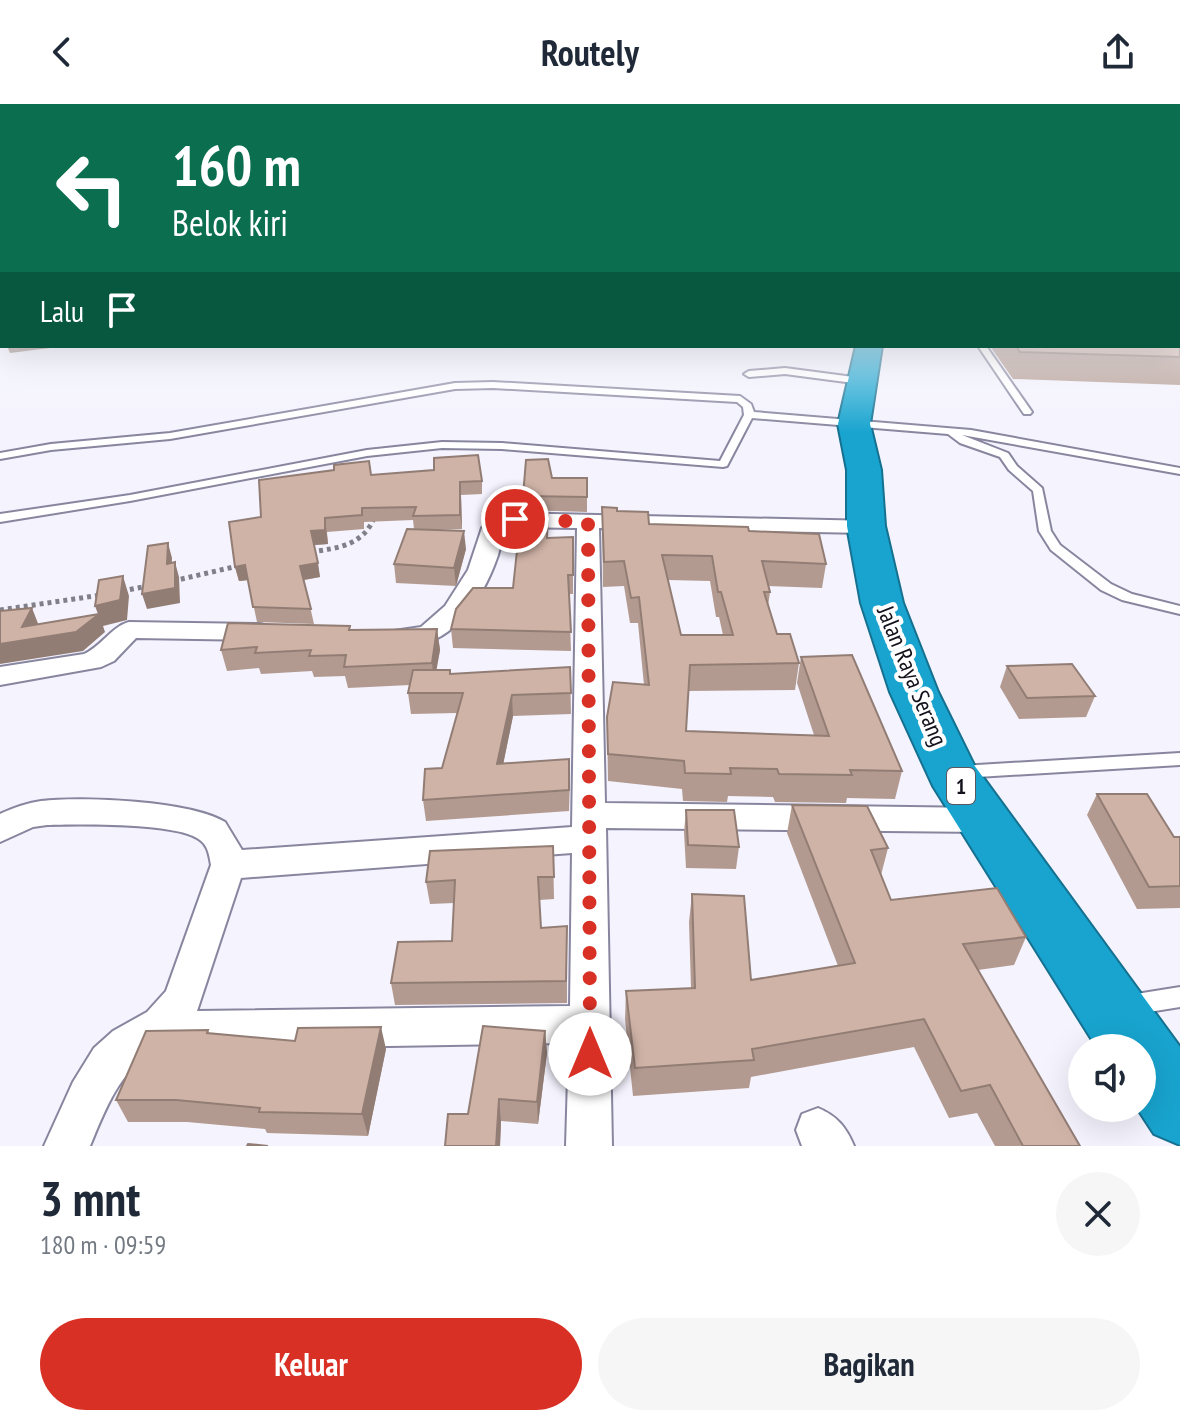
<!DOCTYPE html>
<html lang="id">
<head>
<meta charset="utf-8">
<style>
  body { margin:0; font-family:"PT Sans Narrow",sans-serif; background:#f6f6f7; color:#1f2937; height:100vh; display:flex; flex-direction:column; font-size:30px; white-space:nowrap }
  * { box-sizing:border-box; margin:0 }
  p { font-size:26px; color:#747a83 }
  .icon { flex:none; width:44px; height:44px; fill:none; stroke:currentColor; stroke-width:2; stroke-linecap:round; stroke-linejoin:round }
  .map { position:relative; height:1042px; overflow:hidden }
  .details { display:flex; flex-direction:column; background:#fff; flex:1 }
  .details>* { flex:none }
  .banner { position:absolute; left:0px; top:0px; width:1180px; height:244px; box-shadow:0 8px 32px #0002; background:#0b6e4f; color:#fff; overflow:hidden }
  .controls { position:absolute; left:1068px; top:930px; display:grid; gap:16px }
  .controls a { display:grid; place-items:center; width:88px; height:88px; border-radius:50%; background:#fff; box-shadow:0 8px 32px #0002; font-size:40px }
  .pin { position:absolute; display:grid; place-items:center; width:68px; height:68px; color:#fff; margin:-34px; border:4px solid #fff; border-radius:50%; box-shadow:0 2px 8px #0007 }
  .me { position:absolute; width:88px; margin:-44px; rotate:0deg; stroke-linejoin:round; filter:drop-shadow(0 0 6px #0008) }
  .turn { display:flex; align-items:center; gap:28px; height:168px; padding:0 40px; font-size:36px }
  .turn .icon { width:104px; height:104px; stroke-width:2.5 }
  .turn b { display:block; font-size:56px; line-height:68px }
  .then { display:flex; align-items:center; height:76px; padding:0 40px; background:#0003; gap:16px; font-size:30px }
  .round { display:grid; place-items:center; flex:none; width:84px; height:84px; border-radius:42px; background:#f6f6f7 }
  .head { display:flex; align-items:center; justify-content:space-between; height:136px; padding:0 40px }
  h1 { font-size:48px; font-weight:800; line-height:60px }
  .button { display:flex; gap:16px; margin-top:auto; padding:16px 40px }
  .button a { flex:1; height:92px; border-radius:48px; background:#d93025; color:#fff; font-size:32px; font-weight:800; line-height:92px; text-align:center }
  .button a+a { background:#f6f6f7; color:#1f2937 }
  header { display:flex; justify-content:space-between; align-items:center; height:104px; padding:0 40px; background:#fff; font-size:36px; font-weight:800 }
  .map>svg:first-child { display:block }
</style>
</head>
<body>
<header><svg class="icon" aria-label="back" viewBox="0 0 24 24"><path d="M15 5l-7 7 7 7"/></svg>Routely<svg class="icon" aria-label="share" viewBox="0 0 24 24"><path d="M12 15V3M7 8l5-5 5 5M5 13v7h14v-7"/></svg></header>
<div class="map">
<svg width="1180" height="1042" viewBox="0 0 1180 1042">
  <rect width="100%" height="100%" fill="#f4f3fe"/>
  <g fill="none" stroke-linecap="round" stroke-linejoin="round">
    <g stroke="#88869f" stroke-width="4">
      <g id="lane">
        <path d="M 978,242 L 986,242 L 1032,308 L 1030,310 L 1024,310 Z"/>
        <path d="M 785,264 L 861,274 L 866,277 L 861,280 L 785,270 L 749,273 L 744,270 L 749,267 Z"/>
        <path d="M 493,278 L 740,292 L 751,300 L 754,308 L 971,326 L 1180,364 L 1180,370 L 962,331 L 1008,349 L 1017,362 L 1042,384 L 1051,427 L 1060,441 L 1111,480 L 1132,490 L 1180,502 L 1180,510 L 1122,496 L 1101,486 L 1051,446 L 1039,427 L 1033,387 L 1009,366 L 1000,353 L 960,339 L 948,330 L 752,314 L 727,362 L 723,363 L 502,345 L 442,344 L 367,352 L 130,397 L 0,418 L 0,410 L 130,391 L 367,346 L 442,338 L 502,339 L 720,357 L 744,311 L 743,303 L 737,298 L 493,284 L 455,285 L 170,335 L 51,346 L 0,355 L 0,349 L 51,340 L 170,329 L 455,279 Z"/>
        <path d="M 1180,649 L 1180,661 L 961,674 L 955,672 L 953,668 L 955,664 L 961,662 Z"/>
        <path d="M 1180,883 L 1180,903 L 1130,911 L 1122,908 L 1119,901 L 1122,894 L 1130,891 Z"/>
      </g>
    </g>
    <g stroke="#88869f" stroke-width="4">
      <g id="street">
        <path d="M 2,219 L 2,230 L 0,231 L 0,220 Z"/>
        <path d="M 503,409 L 874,417 L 877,422 L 866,429 L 599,424 L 605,699 L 983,704 L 995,707 L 1000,716 L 995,725 L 983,728 L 606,724 L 612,1042 L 566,1042 L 569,939 L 156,946 C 119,967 106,1004 90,1042 L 44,1042 L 73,978 L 94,944 L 113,927 L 147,908 L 166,887 L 211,761 C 209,750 208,740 197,734 C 173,719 78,720 47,721 L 33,723 L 0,738 L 0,710 C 13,704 27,699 41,697 C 82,692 191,697 225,718 L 242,746 L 572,723 L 577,424 L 508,423 C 501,429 501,442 498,451 C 483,495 448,552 394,539 L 390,533 L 394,527 L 421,523 L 445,502 L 468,466 L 482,424 L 495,411 ZM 572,749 L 570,902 L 197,907 L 241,774 Z"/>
        <path d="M 129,518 L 260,520 L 269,522 L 273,528 L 269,534 L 260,536 L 136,534 L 114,557 L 101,563 L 0,581 L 0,563 L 84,550 C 102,542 111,523 129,518 Z"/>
        <path d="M 818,1004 C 837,1012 846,1023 854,1042 L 802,1042 L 796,1026 L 802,1010 Z"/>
      </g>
    </g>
    <g stroke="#167190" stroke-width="4">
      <path id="highway" d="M 856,242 L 882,242 L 870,320 L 881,366 L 885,422 L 903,499 L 938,588 L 974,661 L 1180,943 L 1180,1041 L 1154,1030 L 1137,1004 L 1142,1004 L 1142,944 L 1097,944 L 933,682 L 890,588 L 861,499 L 847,422 L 847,366 L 838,320 Z"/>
    </g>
    <g stroke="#81808a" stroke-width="5" stroke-dasharray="4 4" stroke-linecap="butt">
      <path d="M 311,448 C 339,444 365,441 375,411"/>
      <path d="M 173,477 L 242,461"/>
      <path d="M 122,487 L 148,482"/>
      <path d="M 0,506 L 101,491"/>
    </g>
    <use href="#lane" fill="#fff" fill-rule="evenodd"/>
    <use href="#street" fill="#fff" fill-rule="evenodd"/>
    <use href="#highway" fill="#18a4cf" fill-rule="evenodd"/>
  </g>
  <g fill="#b39a90" fill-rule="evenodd">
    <path d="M 1180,183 L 1180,281 L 1013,275 L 990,242 L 1178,242 Z"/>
    <path d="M 334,366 L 371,371 L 482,377 L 482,390 L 461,391 L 462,425 L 433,426 L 466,445 L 456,482 L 396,479 L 394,460 L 414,425 L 413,416 L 364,418 L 364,425 L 327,428 L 328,440 L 314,441 L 320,473 L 304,476 L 314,520 L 257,518 L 248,476 L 239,477 L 235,463 L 261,413 Z"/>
    <path d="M 552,374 L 587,374 L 587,408 L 524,406 L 523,392 Z"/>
    <path d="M 602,403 L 617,407 L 649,420 L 749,427 L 826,460 L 822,484 L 768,482 L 770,488 L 768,502 L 777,530 L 799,559 L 795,586 L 688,587 L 686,627 L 814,631 L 797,579 L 801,553 L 902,667 L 895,695 L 847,694 L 846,699 L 775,698 L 773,693 L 728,692 L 727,698 L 683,697 L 682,685 L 608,677 L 607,613 L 644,581 L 638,519 L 630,519 L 624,482 L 603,483 ZM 668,476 L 710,477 L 716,513 L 719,513 L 723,531 L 681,531 Z"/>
    <path d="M 573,433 L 573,490 L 569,490 L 571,547 L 453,544 L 451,525 L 513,484 L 548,434 Z"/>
    <path d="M 437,525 L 440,546 L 436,566 L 450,566 L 451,570 L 570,563 L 571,610 L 513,612 L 503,660 L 570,676 L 569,707 L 426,717 L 423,696 L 442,664 L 457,609 L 411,610 L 408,589 L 410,581 L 348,584 L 345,572 L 314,573 L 312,567 L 261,570 L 259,564 L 227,567 L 221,546 L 351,526 Z"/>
    <path d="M 1007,562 L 1095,592 L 1086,613 L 1019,615 L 1000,583 Z"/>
    <path d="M 1097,690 L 1174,733 L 1180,733 L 1180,804 L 1137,805 L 1087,711 Z"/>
    <path d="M 792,701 L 888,744 L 881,771 L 891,796 L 1026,833 L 1014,861 L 978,866 L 1080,1042 L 995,1042 L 977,1009 L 949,1014 L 914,943 L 751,973 L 749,984 L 633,992 L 625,915 L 626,887 L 691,884 L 689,818 L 692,790 L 751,876 L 838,862 L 787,729 Z"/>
    <path d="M 686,706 L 739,743 L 736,765 L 686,764 L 684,728 Z"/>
    <path d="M 553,742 L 554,795 L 539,796 L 541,824 L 567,822 L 567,899 L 395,901 L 391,879 L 452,837 L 454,799 L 430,800 L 426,778 Z"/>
    <path d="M 208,926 L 209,929 L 386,945 L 368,1032 L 267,1029 L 265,1025 L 187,1018 L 128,1018 L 116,996 Z"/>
    <path d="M 545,927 L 547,949 L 538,1020 L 501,1017 L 500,1042 L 445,1042 L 468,1010 Z"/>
  </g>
  <g fill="#927d75">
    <path d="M 7,242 L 66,242 L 10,249 Z"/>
    <path d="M 460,378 L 461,391 L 462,425 L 460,411 Z"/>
    <path d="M 325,414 L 328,440 L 314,441 L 311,427 Z"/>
    <path d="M 464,427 L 466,445 L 456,482 L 454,464 Z"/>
    <path d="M 168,439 L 172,454 L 171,475 L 167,460 Z"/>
    <path d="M 175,458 L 179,473 L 180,499 L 147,505 L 142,490 Z"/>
    <path d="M 318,459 L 320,473 L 303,476 L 300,462 Z"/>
    <path d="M 245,461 L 249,476 L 239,477 L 235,463 Z"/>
    <path d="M 123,472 L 129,492 L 127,516 L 103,522 L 105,528 L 83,547 L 0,560 L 0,540 L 22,523 L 32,504 L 39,522 L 98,510 L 95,502 Z"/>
    <path d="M 437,525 L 440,546 L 434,580 L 432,559 Z"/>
    <path d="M 512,591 L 513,612 L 499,681 L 497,660 Z"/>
    <path d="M 381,923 L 386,945 L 368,1032 L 362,1010 Z"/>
    <path d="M 545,927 L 547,949 L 538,1020 L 537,998 Z"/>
    <path d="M 499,995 L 501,1017 L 500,1042 L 496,1042 Z"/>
  </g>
  <g fill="#d0b3a7" stroke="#927d75" stroke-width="2" fill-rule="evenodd">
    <path d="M 0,183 L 2,183 L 2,211 L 0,209 Z"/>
    <path d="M 1178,183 L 1180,183 L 1180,253 L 1020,248 L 1016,242 L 1178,242 Z"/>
    <path d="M 478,351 L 482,377 L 460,378 L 460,411 L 413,412 L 416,403 L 362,404 L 362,411 L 325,414 L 325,426 L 311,427 L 318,459 L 300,462 L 311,505 L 253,503 L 245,461 L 235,463 L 229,418 L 261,413 L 259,376 L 334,366 L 334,361 L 369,357 L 371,371 L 434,366 L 434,354 Z"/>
    <path d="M 548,355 L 552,374 L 587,374 L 587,393 L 523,392 L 526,356 Z"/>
    <path d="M 602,403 L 617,404 L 617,407 L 648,408 L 649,420 L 748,423 L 749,427 L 819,430 L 826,460 L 762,457 L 770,488 L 764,488 L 777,530 L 790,530 L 799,559 L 690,561 L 686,627 L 829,632 L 801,553 L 852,551 L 902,667 L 850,666 L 852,671 L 779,670 L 777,665 L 730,664 L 731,670 L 685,669 L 684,657 L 608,650 L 607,613 L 613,578 L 649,581 L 639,493 L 631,494 L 624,457 L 604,458 ZM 662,451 L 712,452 L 718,488 L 721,488 L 733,531 L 681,531 Z"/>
    <path d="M 521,409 L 548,409 L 547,434 L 573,433 L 573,471 L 568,471 L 571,528 L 451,525 L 456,505 L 473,484 L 513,484 Z"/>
    <path d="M 407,425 L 464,427 L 454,464 L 394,460 Z"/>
    <path d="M 168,439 L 167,460 L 175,458 L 175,484 L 142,490 L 148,442 Z"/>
    <path d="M 123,472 L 120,496 L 95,502 L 99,476 Z"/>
    <path d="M 32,504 L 22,523 L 99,510 L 76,528 L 0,540 L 0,507 Z"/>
    <path d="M 228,519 L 350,522 L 349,526 L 437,525 L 432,559 L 344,563 L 346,551 L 309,552 L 311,546 L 255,549 L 257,543 L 221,546 Z"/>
    <path d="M 1072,560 L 1095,592 L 1027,594 L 1007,562 Z"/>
    <path d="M 570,563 L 571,589 L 512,591 L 497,660 L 569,655 L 569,686 L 423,696 L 425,665 L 442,664 L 463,589 L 408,589 L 413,566 L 450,566 L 450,570 Z"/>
    <path d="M 1097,690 L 1147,690 L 1174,733 L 1180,733 L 1180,782 L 1149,783 Z"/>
    <path d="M 792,701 L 867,702 L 888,744 L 871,746 L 891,796 L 997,784 L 1026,833 L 963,840 L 1080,1042 L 1023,1042 L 990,981 L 961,987 L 924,915 L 752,945 L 754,956 L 635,964 L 626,887 L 695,884 L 692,790 L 744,792 L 751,876 L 855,859 Z"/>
    <path d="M 686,706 L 734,706 L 739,743 L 688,741 Z"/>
    <path d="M 553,742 L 554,773 L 538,773 L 541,824 L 567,822 L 566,877 L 391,879 L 398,838 L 452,837 L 455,776 L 426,778 L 430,747 Z"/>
    <path d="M 483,922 L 545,927 L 537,998 L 499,995 L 496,1042 L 445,1042 L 448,1010 L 468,1010 Z"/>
    <path d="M 381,923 L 362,1010 L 259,1008 L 260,1004 L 176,996 L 116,996 L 146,927 L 208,926 L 207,929 L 295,937 L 298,924 Z"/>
    <path d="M 248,1040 L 268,1042 L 247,1042 Z"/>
  </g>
  <linearGradient id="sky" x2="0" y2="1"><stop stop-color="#7fb6d7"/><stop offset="0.56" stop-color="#fafaff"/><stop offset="1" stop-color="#fafaff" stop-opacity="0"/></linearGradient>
  <rect width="1180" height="329" fill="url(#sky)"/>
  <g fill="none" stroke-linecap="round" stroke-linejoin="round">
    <path stroke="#d93025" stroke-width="14" stroke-dasharray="0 25.2" d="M 515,415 L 588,418 L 590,950"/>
  </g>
  <g text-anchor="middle" stroke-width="8" stroke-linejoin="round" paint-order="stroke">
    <rect fill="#fff" stroke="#5a585f" stroke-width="2" x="947" y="664" width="28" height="36" rx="6"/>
    <g font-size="22" font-weight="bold" fill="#13111b">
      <text x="961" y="690">1</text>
    </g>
    <g font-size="24" fill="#13111b" stroke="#fff">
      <text transform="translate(912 572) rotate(68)" y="8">Jalan Raya Serang</text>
    </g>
  </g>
</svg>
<div class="controls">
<a><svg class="icon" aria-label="sound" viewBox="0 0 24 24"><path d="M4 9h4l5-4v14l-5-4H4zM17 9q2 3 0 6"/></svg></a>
</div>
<div class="pin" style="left:515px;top:415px;background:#d93025"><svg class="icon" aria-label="arrive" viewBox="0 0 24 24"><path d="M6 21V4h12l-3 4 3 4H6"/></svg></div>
<svg class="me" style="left:590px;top:950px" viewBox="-20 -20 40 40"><circle r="19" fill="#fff"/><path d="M0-13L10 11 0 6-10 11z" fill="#d93025"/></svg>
<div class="banner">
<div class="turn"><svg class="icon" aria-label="left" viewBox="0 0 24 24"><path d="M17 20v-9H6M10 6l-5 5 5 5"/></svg><div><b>160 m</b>Belok kiri</div></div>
<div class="then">Lalu<svg class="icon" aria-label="arrive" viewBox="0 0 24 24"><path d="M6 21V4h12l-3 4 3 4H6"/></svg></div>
</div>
</div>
<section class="details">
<div class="head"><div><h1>3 mnt</h1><p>180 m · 09:59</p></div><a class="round"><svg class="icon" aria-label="close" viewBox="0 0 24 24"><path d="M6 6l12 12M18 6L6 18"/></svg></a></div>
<div class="button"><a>Keluar</a><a>Bagikan</a></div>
</section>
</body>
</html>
